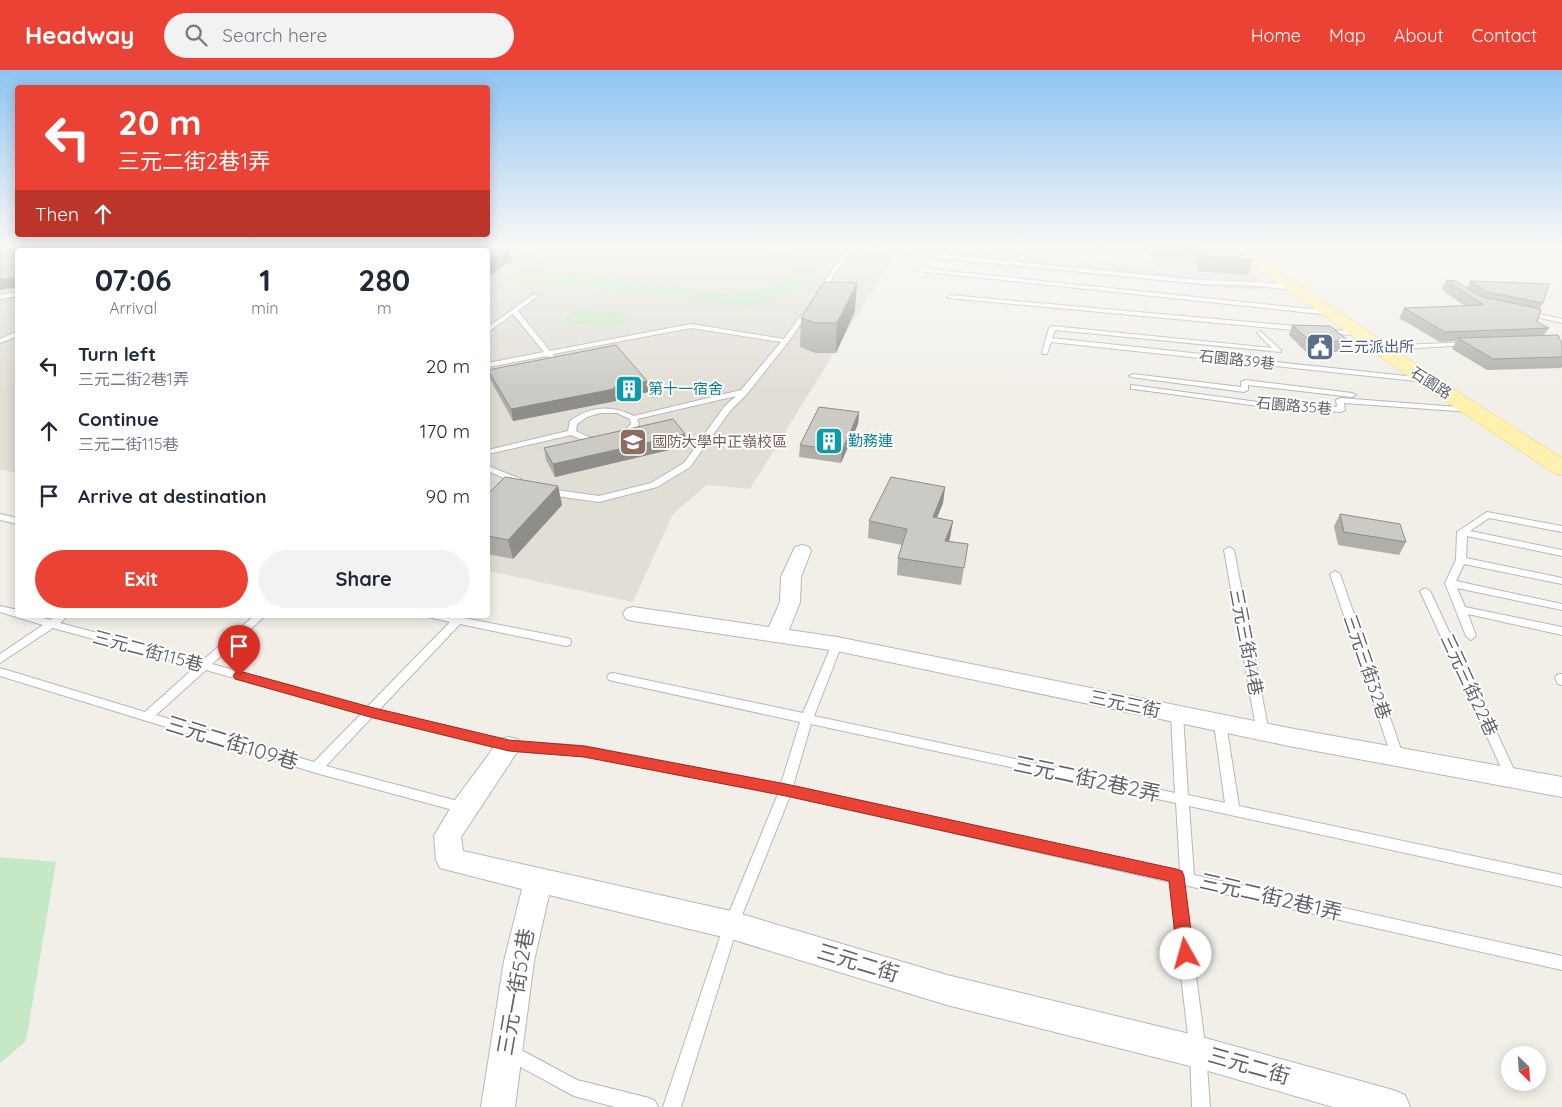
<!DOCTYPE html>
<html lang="en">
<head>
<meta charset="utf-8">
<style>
  body { margin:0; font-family:Quicksand,"Noto Sans TC",sans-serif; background:#f2f2f3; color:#1f2937; height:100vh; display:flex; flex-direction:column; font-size:19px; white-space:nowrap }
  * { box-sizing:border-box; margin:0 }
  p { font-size:16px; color:#747a83 }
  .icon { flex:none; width:28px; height:28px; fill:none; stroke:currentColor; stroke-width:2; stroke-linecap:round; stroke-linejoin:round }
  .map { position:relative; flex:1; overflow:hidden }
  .sheet { position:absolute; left:15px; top:178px; width:475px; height:370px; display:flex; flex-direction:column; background:#fff; border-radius:5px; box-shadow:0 2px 12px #0003 }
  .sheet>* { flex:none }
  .banner { position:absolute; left:15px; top:15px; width:475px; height:152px; border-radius:5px; box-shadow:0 2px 12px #0003; background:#ea4335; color:#fff; overflow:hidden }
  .needle { width:32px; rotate:155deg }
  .fabs { position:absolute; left:1501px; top:976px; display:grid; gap:10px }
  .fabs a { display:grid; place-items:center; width:45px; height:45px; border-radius:50%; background:#fff; box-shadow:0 2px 12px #0003; font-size:25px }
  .pin { position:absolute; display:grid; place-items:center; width:42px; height:42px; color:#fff; margin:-51px -21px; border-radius:50% 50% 50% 0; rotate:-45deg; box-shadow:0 0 5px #0007 }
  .pin .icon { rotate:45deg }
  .me { position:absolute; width:55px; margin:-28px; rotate:353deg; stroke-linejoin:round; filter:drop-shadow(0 0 4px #0008) }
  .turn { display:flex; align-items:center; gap:18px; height:105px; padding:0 20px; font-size:22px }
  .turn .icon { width:65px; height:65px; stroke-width:2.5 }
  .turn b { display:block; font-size:35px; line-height:42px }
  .then { display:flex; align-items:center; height:48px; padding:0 20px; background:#0003; gap:10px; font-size:19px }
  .eta { display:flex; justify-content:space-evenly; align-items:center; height:85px; text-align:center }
  .eta b { font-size:30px; font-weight:700; line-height:35px }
  .button { display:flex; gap:10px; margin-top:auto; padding:10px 20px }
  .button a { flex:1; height:58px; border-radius:30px; background:#ea4335; color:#fff; font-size:20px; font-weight:700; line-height:58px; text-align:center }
  .button a+a { background:#f2f2f3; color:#1f2937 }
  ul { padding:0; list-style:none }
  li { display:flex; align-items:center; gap:15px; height:65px; padding:0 20px }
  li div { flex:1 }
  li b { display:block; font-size:19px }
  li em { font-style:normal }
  header { display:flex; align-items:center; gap:30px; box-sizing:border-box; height:70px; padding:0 25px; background:#ea4335; color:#fff }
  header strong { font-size:24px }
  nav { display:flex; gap:28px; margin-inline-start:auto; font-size:18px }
  .search { width:350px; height:45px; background:#f2f2f3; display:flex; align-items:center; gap:12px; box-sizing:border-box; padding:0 18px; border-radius:28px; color:#747a83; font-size:19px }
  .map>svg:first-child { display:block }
</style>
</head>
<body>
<header>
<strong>Headway</strong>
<div class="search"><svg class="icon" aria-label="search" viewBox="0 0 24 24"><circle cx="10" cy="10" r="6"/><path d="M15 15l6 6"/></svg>Search here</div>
<nav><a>Home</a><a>Map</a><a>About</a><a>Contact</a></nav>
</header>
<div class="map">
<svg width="1562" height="1037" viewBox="0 0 1562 1037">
  <rect width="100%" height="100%" fill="#f1efe8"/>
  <path fill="#e1ded6" d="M 0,176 L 957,176 L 958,179 L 1155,197 L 1145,189 L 1225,184 L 1262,208 L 1261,214 L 1263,221 L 893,187 L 750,419 L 707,415 L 673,444 L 633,532 L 488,501 L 488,180 L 18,180 L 17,403 L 0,399 Z"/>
  <g fill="#c5e8c5">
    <path d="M 525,176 L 547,176 C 529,186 545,198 557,202 L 726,223 L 765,219 L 793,206 L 795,200 C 768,178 730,180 696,176 C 726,176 808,167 817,205 C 807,216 793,224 779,228 C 769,231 762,230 753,237 L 507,209 L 519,202 L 510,192 C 511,182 517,180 525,176 Z"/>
    <path d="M 578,239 L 629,245 L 616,258 L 563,252 Z"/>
    <path d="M 0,787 L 56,792 L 26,971 L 0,993 Z"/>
  </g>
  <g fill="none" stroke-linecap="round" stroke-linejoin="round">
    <g stroke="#b5b8bc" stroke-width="2">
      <g id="lane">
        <path d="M 3,176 L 8,176 L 4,188 L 1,190 L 0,184 Z"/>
        <path d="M 87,176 L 97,177 L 83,180 L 68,180 Z"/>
        <path d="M 139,176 L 152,176 L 162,179 L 156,180 Z"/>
        <path d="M 216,176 L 223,176 L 216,180 L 209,180 Z"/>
        <path d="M 300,176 L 317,176 L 338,180 L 322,180 Z"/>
        <path d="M 428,176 L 434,176 L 430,180 L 423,180 Z"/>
        <path d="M 835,176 L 856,176 L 943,185 L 951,179 L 951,176 L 957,176 L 955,181 L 949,185 L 1201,210 L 1261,212 L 1294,216 L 1297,218 L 1294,220 L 1255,216 L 1201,214 L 852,179 L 822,223 L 818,223 L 817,222 L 847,179 Z"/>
        <path d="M 1092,176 L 1098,176 L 1100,178 L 1184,176 L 1099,182 Z"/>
        <path d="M 919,198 L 1330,241 L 1333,243 L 1330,245 L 917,201 L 917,199 Z"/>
        <path d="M 18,222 L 18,226 L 0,229 L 0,225 Z"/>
        <path d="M 534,224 L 539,225 L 518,241 L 550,281 L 691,254 L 784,269 L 807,237 L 812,238 L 788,272 L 747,324 L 730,341 L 690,397 L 657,417 L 599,432 L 549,425 L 545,422 L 549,419 L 599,426 L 651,413 L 684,393 L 724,337 L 736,326 L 637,349 L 639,354 L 632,363 L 625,368 L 614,372 L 596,374 L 585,371 L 571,365 L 488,384 L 488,380 L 568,361 L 570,351 C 591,336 611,335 634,346 L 741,320 L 781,272 L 691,258 L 553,284 L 554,286 L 551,288 L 547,286 L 488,297 L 488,293 L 544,282 L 513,244 L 488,262 L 488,257 ZM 600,343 L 617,343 L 630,349 L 631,354 C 617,371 595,373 576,361 L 577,354 L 587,347 Z"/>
        <path d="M 950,225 L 1305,257 L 1308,259 L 1305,261 L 948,228 L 947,227 Z"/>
        <path d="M 1526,241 L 1562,249 L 1562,253 L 1524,244 L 1524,242 Z"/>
        <path d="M 1052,256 L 1272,278 L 1257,263 L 1260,261 L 1281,280 L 1281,282 L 1055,260 L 1052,268 L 1425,308 L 1429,310 L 1425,312 L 1051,272 L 1047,284 L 1043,284 L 1042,283 L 1049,258 Z"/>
        <path d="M 1324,259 L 1360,262 L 1363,264 L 1360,266 L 1322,262 L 1321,261 Z"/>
        <path d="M 18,261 L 18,266 L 0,273 L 0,269 Z"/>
        <path d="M 1469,272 L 1472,274 L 1471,275 L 1380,280 L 1377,278 L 1380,276 Z"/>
        <path d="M 1133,304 L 1241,317 L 1241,312 L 1245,310 L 1352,323 L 1356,325 L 1352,327 L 1248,315 L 1248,320 L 1244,322 L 1131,307 L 1129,306 Z"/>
        <path d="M 1131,315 L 1258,332 L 1337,337 L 1336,330 L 1340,328 L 1471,338 L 1475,340 L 1471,342 L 1344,333 L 1345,340 L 1341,342 L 1258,336 L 1134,319 L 1131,319 Z"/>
        <path d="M 488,396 L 521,409 L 522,411 L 518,414 L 488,401 Z"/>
        <path d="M 1487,442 L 1562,456 L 1562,462 L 1489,448 L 1470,461 L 1562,480 L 1562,486 L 1467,466 L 1466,488 L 1562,508 L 1562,514 L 1464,494 L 1456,511 L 1562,534 L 1562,540 L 1457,518 L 1465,537 L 1562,557 L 1562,565 L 1468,544 L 1476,566 L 1471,570 L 1466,566 L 1445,513 L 1456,490 L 1457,462 Z"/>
        <path d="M 0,444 L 18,448 L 18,454 L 0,450 Z"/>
        <path d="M 1229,477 L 1234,480 L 1269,663 L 1267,666 L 1263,668 L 1259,666 L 1257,663 L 1224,480 Z"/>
        <path d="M 1335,501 L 1340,504 L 1404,688 L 1402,691 L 1398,693 L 1394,691 L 1392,688 L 1330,504 Z"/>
        <path d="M 1425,518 L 1430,521 L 1518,708 L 1516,712 L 1512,713 L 1508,712 L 1506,708 L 1420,521 Z"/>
        <path d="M 0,536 L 18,540 L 18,545 L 32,545 L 50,550 L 57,545 L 69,545 L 60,553 L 202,591 L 255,545 L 266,545 L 212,594 L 367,637 L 450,552 L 428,547 L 427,545 L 449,545 L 566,568 L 570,569 L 571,572 L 570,575 L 566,576 L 460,554 L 379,640 L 509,671 L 584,676 L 781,714 L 800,652 L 613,611 L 609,610 L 607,607 L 609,604 L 613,603 L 803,643 L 832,574 L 833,571 L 841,571 L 842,574 L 814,646 L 1175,723 L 1171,645 L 1173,642 L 1177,641 L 1181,642 L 1183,645 L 1188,725 L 1225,733 L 1214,654 L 1216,651 L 1220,650 L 1224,651 L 1226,654 L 1239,736 L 1562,805 L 1562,817 L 1189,736 L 1194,805 L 1562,886 L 1562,900 L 1184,815 L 1206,982 L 1210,1037 L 1192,1037 L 1190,982 L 1170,812 L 790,726 L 738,855 L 681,1037 L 663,1037 L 724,855 L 778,724 L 584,686 L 509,681 L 372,647 L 326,696 L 469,734 L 471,738 L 469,742 L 464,743 L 316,703 L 0,606 L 0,598 L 145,642 L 195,597 L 53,558 L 0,593 L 0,584 L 43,555 L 0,542 ZM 206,600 L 361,644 L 314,692 L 156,645 ZM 811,654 L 1176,733 L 1180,801 L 793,716 Z"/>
        <path d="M 1561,604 L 1562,604 L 1562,615 L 1558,614 L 1555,608 L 1557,605 Z"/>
        <path d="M 510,974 L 577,1010 L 649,1028 L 655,1031 L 658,1037 L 615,1037 L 574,1026 L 504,988 L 502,982 L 504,976 Z"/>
      </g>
    </g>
    <g stroke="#b5b8bc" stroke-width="2">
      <g id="street">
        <path d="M 802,475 L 809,477 L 811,481 L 801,507 L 800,532 L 789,560 L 837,567 L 1289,658 L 1562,707 L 1562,727 L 1289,676 L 837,581 L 633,551 L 626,549 L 623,544 L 626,539 L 633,537 L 769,557 L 780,532 L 781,507 L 795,477 Z"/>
        <path d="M 509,667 L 518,669 L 521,676 L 461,767 L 463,781 L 731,841 L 947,905 L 1198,966 L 1393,1020 L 1405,1025 L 1410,1037 L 1333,1037 L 1198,998 L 947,935 L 731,869 L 549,825 L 534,891 L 515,1037 L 481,1037 L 504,891 L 522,819 L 440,798 L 436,790 L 434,766 L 455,730 L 500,669 Z"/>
      </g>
    </g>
    <g stroke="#f2c960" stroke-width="1">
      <path id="primary" d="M 1219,176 L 1237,176 L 1301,215 L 1433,306 L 1562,388 L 1562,405 L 1554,403 L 1419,314 L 1289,221 Z"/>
    </g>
    <use href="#lane" fill="#fff" fill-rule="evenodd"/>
    <use href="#street" fill="#fff" fill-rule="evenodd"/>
    <use href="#primary" fill="#fff2af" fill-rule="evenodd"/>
  </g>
  <g fill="#afaea9">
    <path d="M 1146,176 L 1157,176 L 1156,180 L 1157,176 L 1230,176 L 1253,190 L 1248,205 L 1198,201 L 1194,185 L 1154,187 L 1144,181 Z"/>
    <path d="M 1446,210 L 1467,218 L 1470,211 L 1543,233 L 1539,239 L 1537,252 L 1549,258 L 1544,265 L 1562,274 L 1562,296 L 1561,298 L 1487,300 L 1452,279 L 1456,271 L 1440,272 L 1399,248 L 1404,238 L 1465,236 L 1442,220 Z"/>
    <path d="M 855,241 L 836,283 L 815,283 L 800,277 L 801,248 Z"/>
    <path d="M 1292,255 L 1349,271 L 1345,282 L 1306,282 L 1289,265 Z"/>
    <path d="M 488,300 L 647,311 L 648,322 L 616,329 L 616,331 L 513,351 L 491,311 Z"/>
    <path d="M 859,342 L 858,354 L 841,393 L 799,387 L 800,375 Z"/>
    <path d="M 686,376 L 555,407 L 546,390 L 544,378 Z"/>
    <path d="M 558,416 L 562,435 L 513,489 L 488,484 L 488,424 Z"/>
    <path d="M 945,417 L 943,433 L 937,448 L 953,451 L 949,471 L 968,474 L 961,515 L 897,505 L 898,488 L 902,475 L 868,468 L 869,451 Z"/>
    <path d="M 1340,444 L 1406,472 L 1399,485 L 1338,475 L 1334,456 Z"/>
  </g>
  <g fill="#8f8d8a">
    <path d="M 76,176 L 79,176 L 81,180 L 75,180 Z"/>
    <path d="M 510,177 L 512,190 L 488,207 L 488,191 Z"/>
    <path d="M 18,207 L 18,217 L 0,220 L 0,209 Z"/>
    <path d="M 857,213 L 855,241 L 836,283 L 837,253 Z"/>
    <path d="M 647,311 L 648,322 L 616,329 L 616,331 L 513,351 L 511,339 Z"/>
    <path d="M 859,342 L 858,354 L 841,393 L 842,381 Z"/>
    <path d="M 685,364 L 686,376 L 555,407 L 553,394 Z"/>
    <path d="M 558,416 L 562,435 L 513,489 L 508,470 Z"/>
    <path d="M 945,417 L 943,433 L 930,464 L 933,447 Z"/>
    <path d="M 953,451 L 950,468 L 943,488 L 945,471 Z"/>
  </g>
  <g fill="#cccac5" stroke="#8f8d8a">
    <path d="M 49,176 L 76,176 L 75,180 L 20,180 Z"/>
    <path d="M 483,176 L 510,176 L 510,177 L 488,191 L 488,180 L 476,180 Z"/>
    <path d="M 1200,176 L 1230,176 L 1253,190 L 1203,186 Z"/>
    <path d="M 18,180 L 18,207 L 0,209 L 0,182 Z"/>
    <path d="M 1446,210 L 1456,211 L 1482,227 L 1541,239 L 1537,252 L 1549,258 L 1445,262 L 1404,238 L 1484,235 Z"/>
    <path d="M 1470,211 L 1549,214 L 1543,233 L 1487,222 Z"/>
    <path d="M 824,212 L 857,213 L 837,253 L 816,253 L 801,248 Z"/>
    <path d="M 1292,255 L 1330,256 L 1349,271 L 1310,271 Z"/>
    <path d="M 1558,265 L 1562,274 L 1562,287 L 1493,289 L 1458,268 Z"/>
    <path d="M 616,275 L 647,311 L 613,318 L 614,319 L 511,339 L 488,300 Z"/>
    <path d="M 819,337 L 859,342 L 842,381 L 800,375 Z"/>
    <path d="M 673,349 L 685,364 L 553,394 L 544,378 Z"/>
    <path d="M 505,407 L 558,416 L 508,470 L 488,466 L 488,424 Z"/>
    <path d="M 891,407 L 945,417 L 933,447 L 953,451 L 945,471 L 968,474 L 964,498 L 898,488 L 907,459 L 869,451 Z"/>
    <path d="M 1340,444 L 1400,454 L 1406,472 L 1344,462 Z"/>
  </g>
  <linearGradient id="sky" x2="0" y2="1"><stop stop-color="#8fc3f1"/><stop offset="0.55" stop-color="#f9f8f5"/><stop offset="1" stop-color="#f9f8f5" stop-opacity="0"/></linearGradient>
  <rect width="1562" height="321" fill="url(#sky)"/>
  <path fill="#ea4335" stroke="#982c22" d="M 239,601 L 370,637 L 509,670 L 584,676 L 786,714 L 1176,799 L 1182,801 L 1184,806 L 1194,884 L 1192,890 L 1186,892 L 1180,890 L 1177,884 L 1169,811 L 786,726 L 584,687 L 509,681 L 370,647 L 235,609 L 233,606 L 235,603 Z"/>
  <defs>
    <g id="civic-square" transform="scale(1.4375)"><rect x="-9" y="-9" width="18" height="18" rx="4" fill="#5c6f8a" stroke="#fff"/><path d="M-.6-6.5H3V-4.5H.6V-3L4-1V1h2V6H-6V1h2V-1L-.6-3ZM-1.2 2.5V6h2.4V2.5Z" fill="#fff"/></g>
    <g id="building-square" transform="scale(1.4375)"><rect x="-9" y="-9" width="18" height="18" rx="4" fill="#0f9aa8" stroke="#fff"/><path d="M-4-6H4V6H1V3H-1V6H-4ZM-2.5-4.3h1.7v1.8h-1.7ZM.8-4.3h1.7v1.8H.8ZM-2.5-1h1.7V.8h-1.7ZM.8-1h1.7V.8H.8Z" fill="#fff"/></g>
    <g id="university-square" transform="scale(1.4375)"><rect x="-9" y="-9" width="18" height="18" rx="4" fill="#8d6e63" stroke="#fff"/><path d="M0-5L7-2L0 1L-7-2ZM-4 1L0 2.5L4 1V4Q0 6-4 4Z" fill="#fff"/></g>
  </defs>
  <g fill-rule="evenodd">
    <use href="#civic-square" x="1320" y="277"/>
    <use href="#building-square" x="629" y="319"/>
    <use href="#building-square" x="829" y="371"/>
    <use href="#university-square" x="633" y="372"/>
  </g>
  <g text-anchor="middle" stroke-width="4" stroke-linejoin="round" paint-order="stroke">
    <g font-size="15" fill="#4e5e75" stroke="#fff" text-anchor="start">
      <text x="1339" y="282">三元派出所</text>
    </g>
    <g font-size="15" fill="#5f6368" stroke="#fff">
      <text transform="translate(1237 290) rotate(6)" y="5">石園路39巷</text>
      <text transform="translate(1431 313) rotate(33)" y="5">石園路</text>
      <text transform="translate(1294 336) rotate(5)" y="5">石園路35巷</text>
    </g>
    <g font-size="15" fill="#0d838f" stroke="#fff" text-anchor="start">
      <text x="648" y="324">第十一宿舍</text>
      <text x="848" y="376">勤務連</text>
    </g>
    <g font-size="15" fill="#785e54" stroke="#fff" text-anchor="start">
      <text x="652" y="377">國防大學中正嶺校區</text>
    </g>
    <g font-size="18" fill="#5f6368" stroke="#fff">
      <text transform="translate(1246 572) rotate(79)" y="6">三元三街44巷</text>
      <text transform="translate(148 581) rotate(15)" y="6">三元二街115巷</text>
      <text transform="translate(1367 597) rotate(71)" y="6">三元三街32巷</text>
      <text transform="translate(1469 615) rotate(65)" y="6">三元三街22巷</text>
      <text transform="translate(1125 634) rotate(12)" y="6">三元三街</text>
    </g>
    <g font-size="21" fill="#5f6368" stroke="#fff">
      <text transform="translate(232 673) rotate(17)" y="7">三元二街109巷</text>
      <text transform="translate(1087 709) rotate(12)" y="7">三元二街2巷2弄</text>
      <text transform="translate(1271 827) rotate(13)" y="7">三元二街2巷1弄</text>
      <text transform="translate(858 893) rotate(17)" y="7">三元二街</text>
      <text transform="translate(516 922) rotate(-80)" y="7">三元一街52巷</text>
      <text transform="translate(1249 996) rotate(16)" y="7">三元二街</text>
    </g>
  </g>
</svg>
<div class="fabs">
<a><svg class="needle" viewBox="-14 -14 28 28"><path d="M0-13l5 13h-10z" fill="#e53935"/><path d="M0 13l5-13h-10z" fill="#747a83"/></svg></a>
</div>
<div class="pin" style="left:239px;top:606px;background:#d93025"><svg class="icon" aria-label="arrive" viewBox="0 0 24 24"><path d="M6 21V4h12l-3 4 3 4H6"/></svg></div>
<svg class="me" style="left:1186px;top:884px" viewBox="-20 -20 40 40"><circle r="19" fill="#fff"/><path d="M0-13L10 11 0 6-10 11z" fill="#ea4335"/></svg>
<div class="banner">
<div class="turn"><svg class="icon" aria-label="left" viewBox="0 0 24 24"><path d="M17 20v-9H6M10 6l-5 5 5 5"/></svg><div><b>20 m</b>三元二街2巷1弄</div></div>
<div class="then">Then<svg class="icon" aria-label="ahead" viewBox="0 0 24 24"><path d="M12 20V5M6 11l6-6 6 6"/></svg></div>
</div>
<section class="sheet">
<div class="eta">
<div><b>07:06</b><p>Arrival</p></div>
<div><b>1</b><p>min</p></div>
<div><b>280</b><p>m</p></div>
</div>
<ul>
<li><svg class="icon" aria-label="left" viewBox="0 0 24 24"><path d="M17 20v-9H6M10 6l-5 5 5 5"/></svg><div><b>Turn left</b><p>三元二街2巷1弄</p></div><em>20 m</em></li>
<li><svg class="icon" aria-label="ahead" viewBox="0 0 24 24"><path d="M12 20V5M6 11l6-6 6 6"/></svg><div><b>Continue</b><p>三元二街115巷</p></div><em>170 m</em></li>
<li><svg class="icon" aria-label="arrive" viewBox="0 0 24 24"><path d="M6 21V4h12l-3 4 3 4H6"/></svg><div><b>Arrive at destination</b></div><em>90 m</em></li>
</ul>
<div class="button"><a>Exit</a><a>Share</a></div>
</section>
</div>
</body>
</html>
